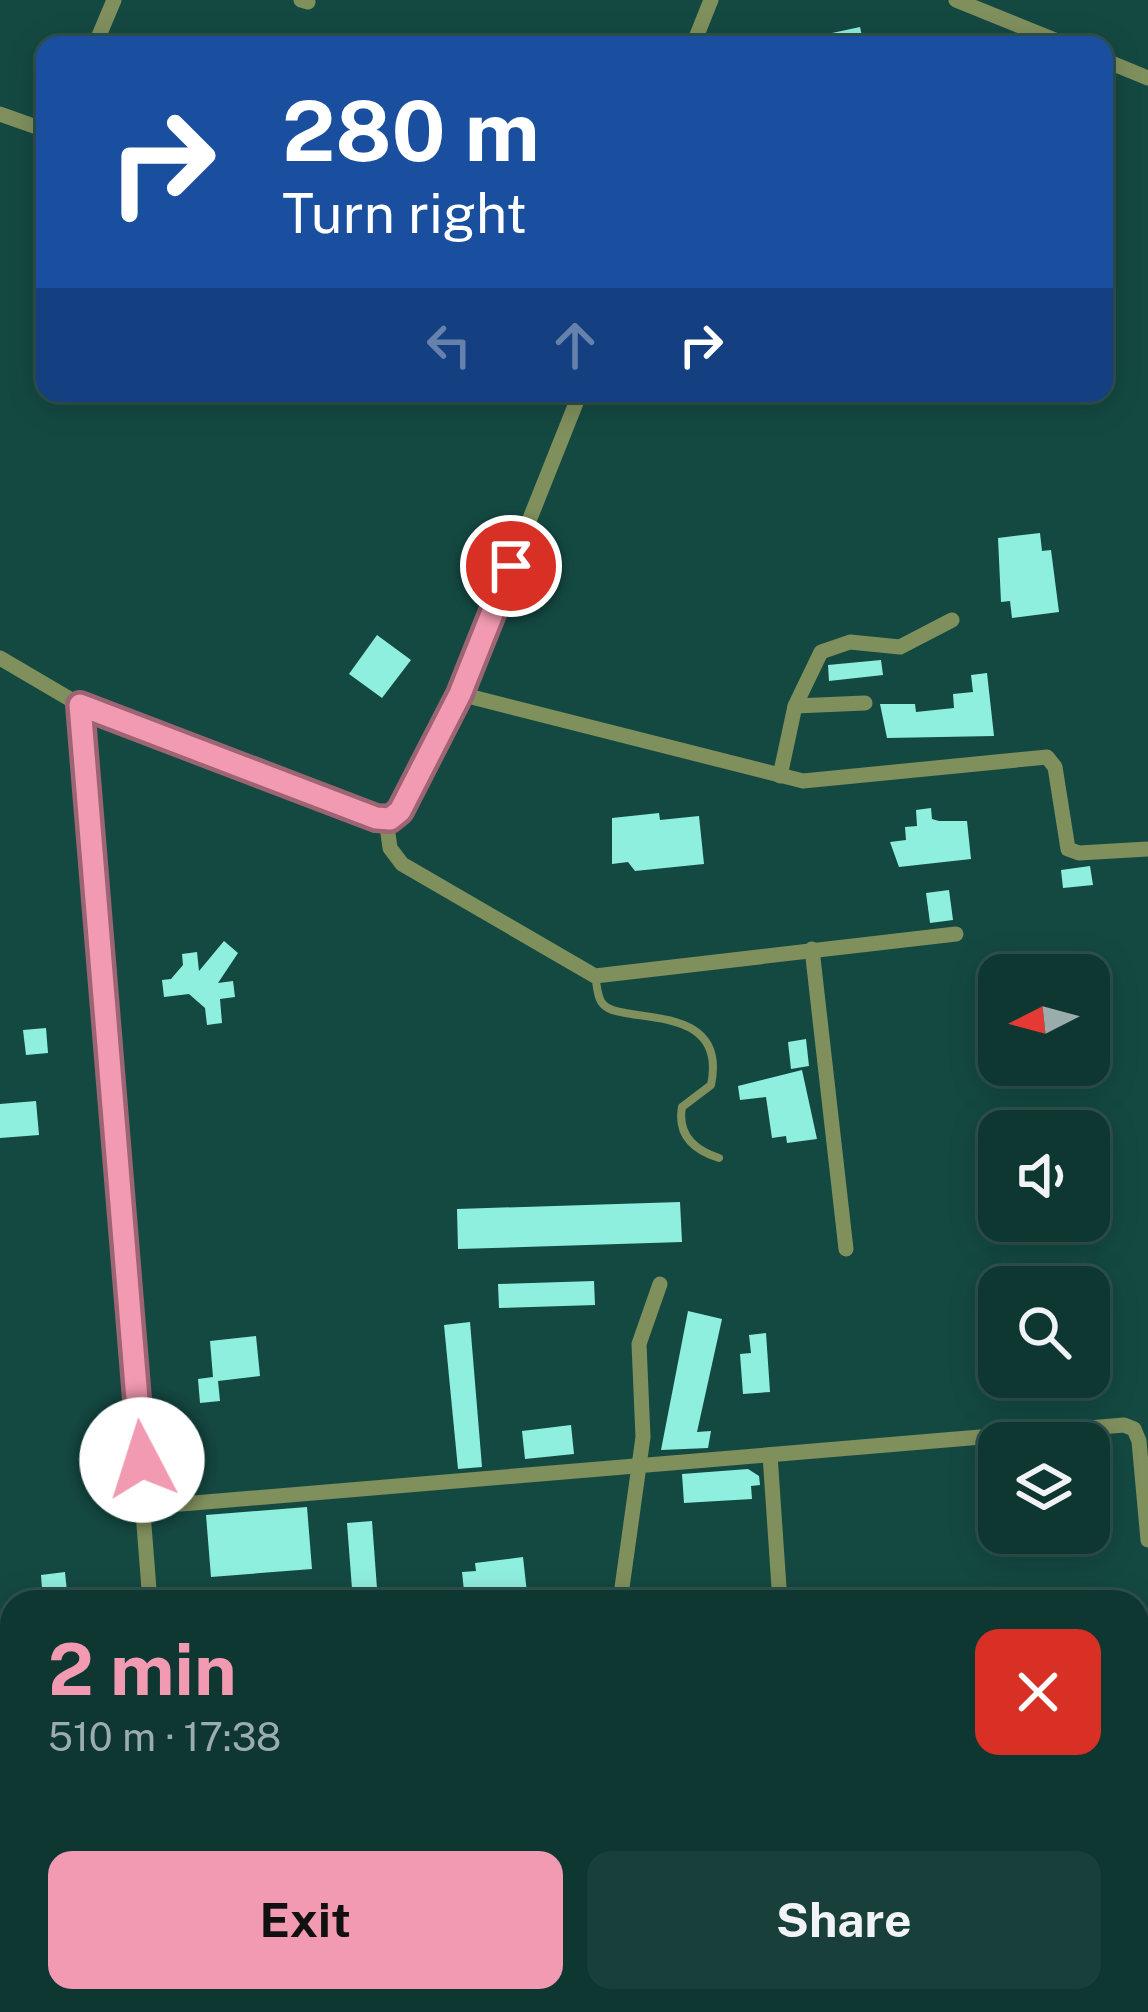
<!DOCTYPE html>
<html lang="en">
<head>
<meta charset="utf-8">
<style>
  body { margin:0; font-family:"Public Sans",sans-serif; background:#183f3a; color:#f1f3f6; height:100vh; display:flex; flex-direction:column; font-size:45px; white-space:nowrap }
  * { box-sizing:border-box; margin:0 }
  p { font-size:39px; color:#9bacac }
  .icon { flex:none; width:66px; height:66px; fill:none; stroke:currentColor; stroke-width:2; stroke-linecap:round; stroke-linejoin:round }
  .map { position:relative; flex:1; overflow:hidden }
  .sheet { position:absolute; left:0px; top:1590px; width:1149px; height:423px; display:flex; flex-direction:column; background:#0f3732; border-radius:36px 36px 0 0; box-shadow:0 6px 30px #0003,0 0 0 3px #2f514d }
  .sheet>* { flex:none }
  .guide { position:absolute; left:36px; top:36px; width:1077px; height:366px; border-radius:24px; box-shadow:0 6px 30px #0003,0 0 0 3px #2f514d; background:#1a4fa0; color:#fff; overflow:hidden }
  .needle { width:78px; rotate:264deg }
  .fabs { position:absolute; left:978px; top:954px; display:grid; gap:24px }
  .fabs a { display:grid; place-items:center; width:132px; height:132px; border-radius:24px; background:#0f3732; box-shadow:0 6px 30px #0003,0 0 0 3px #2f514d; font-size:60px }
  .pin { position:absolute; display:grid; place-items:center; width:102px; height:102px; color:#fff; margin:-51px; border:6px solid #fff; border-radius:50%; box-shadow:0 3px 12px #0007 }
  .me { position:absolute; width:132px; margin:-66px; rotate:355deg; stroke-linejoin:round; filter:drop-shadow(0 0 9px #0008) }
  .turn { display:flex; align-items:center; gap:42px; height:252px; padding:0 48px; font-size:54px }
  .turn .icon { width:156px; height:156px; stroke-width:2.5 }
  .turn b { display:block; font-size:84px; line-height:102px }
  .lanes { display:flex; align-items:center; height:114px; padding:0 48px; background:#0003; justify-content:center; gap:60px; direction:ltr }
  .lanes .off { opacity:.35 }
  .round { display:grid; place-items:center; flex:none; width:126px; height:126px; border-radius:24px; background:#183f3a }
  .head { display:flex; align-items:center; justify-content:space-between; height:204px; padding:0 48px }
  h1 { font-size:72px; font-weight:700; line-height:90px; color:#f19ab1 }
  .action { display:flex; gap:24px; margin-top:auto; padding:24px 48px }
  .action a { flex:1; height:138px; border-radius:24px; background:#f19ab1; color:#111; font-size:48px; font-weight:700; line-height:138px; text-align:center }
  .action a+a { background:#183f3a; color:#f1f3f6 }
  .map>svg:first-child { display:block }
</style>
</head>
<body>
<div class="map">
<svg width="1148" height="2012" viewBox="0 0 1148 2012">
  <rect width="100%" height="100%" fill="#144942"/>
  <g fill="#8fefdf">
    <path d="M 860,27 L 864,45 L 804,45 L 804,39 Z"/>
    <path d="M 1040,533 L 1042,551 L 1051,550 L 1059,612 L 1012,618 L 1010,601 L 1001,602 L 998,538 Z"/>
    <path d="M 377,635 L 411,660 L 382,698 L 349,674 Z"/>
    <path d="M 881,660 L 883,675 L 829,681 L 828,665 Z"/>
    <path d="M 987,673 L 994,736 L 887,738 L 880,704 L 915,704 L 916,712 L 954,708 L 953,694 L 973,692 L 971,675 Z"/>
    <path d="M 931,808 L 932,819 L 939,821 L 967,821 L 971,859 L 899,867 L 890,842 L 906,840 L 905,827 L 917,826 L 916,810 Z"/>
    <path d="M 659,813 L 660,820 L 699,816 L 704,864 L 635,871 L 628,862 L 612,864 L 612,818 Z"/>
    <path d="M 1090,866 L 1093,885 L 1063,888 L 1061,870 Z"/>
    <path d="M 949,890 L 953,920 L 930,923 L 926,893 Z"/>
    <path d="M 224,941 L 238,953 L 218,983 L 233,981 L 235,997 L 220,999 L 222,1023 L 207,1025 L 205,1008 L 189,994 L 164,997 L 162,980 L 171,979 L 183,965 L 182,954 L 197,952 L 199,971 Z"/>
    <path d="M 46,1028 L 48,1053 L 26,1055 L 23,1030 Z"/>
    <path d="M 806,1039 L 809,1066 L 791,1069 L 788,1042 Z"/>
    <path d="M 802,1070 L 817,1139 L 787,1143 L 786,1136 L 772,1138 L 766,1097 L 740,1100 L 738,1086 Z"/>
    <path d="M 36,1101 L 39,1135 L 0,1138 L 0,1104 Z"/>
    <path d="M 680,1202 L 682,1242 L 458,1249 L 457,1209 Z"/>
    <path d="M 594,1281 L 595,1305 L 499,1308 L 498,1284 Z"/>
    <path d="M 688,1311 L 722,1319 L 697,1432 L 711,1431 L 708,1448 L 661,1450 Z"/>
    <path d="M 470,1322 L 482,1467 L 458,1469 L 444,1325 Z"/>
    <path d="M 766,1333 L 770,1392 L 743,1394 L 740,1354 L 751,1353 L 749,1335 Z"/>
    <path d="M 256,1336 L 260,1376 L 218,1381 L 220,1401 L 200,1403 L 198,1379 L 213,1377 L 210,1341 Z"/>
    <path d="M 571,1425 L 574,1454 L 525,1459 L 522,1431 Z"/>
    <path d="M 748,1469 L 759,1476 L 760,1485 L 751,1486 L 752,1499 L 684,1503 L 682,1474 Z"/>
    <path d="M 307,1507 L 312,1569 L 211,1577 L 206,1515 Z"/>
    <path d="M 372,1521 L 378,1602 L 353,1602 L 347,1523 Z"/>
    <path d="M 523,1557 L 527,1593 L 479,1598 L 478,1589 L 464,1591 L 462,1572 L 476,1571 L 475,1563 Z"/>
    <path d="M 65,1572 L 68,1602 L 43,1602 L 41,1575 Z"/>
  </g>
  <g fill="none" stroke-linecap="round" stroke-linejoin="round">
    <path stroke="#80905d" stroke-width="8" d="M 595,976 C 597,984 597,998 603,1004 C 620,1026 729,999 711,1085 L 682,1107 C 677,1135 694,1150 719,1158"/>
    <g stroke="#80905d" stroke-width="15">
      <path d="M 301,0 L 308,2"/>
      <path d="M 956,0 L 1067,45"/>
      <path d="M 95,45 L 114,0"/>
      <path d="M 693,45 L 711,0"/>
      <path d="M 1104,60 L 1148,78"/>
      <path d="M 0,114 L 45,130"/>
      <path d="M 0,658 L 80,705 L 375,818 L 390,819 L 400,811 L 460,694 L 580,393"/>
      <path d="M 460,694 L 803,781 L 1047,757 L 1055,767 L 1068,849 L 1079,853 L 1148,849"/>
      <path d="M 80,705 L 150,1602"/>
      <path d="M 795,706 L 865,703"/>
      <path d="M 780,776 L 795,706 L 821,652 L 850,642 L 900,647 L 952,620"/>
      <path d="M 386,819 L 390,848 L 402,864 L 595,976 L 956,934"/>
      <path d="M 812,949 L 846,1249"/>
      <path d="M 770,1455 L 780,1602"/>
      <path d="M 146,1507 L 1124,1425 L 1134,1429 L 1139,1441 L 1148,1540"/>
      <path d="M 620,1602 L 643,1437 L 639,1344 L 660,1284"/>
      <path d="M 1137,1702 L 1148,1668"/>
      <path d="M 1137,1712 L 1148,1787"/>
      <path d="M 0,1923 L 9,2012"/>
      <path d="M 185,2001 L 186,2012"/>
    </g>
  </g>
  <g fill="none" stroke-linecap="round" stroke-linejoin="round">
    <g stroke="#9d6473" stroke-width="30">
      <path id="route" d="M 142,1460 L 80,705 L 376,818 L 390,819 L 400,811 L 460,694 L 511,566"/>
    </g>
    <use href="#route" stroke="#f19ab1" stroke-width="21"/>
  </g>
</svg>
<div class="fabs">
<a><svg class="needle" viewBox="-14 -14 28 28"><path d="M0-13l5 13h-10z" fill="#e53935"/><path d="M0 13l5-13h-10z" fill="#9bacac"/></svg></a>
<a><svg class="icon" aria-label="sound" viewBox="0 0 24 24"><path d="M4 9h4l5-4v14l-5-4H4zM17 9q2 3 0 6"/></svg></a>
<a><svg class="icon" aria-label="search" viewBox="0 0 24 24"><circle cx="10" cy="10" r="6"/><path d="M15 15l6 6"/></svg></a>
<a><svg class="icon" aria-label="layers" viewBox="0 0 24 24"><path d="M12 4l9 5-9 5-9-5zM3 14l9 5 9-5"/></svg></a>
</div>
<div class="pin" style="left:511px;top:566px;background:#d93025"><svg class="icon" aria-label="arrive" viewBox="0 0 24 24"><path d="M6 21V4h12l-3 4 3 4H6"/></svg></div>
<svg class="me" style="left:142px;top:1460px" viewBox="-20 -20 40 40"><circle r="19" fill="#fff"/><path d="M0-13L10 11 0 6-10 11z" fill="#f19ab1"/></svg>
<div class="guide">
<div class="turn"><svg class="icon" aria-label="right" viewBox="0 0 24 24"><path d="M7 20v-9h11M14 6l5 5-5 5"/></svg><div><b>280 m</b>Turn right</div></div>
<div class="lanes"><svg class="icon off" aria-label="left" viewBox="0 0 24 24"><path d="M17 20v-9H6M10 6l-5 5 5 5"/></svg><svg class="icon off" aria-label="ahead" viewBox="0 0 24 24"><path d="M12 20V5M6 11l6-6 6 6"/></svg><svg class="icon" aria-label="right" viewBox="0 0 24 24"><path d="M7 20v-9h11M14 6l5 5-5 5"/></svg></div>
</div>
<section class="sheet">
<div class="head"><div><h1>2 min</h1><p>510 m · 17:38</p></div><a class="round" style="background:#d93025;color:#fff"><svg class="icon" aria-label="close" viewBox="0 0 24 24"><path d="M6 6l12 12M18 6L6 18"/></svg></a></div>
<div class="action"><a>Exit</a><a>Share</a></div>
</section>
</div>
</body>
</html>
